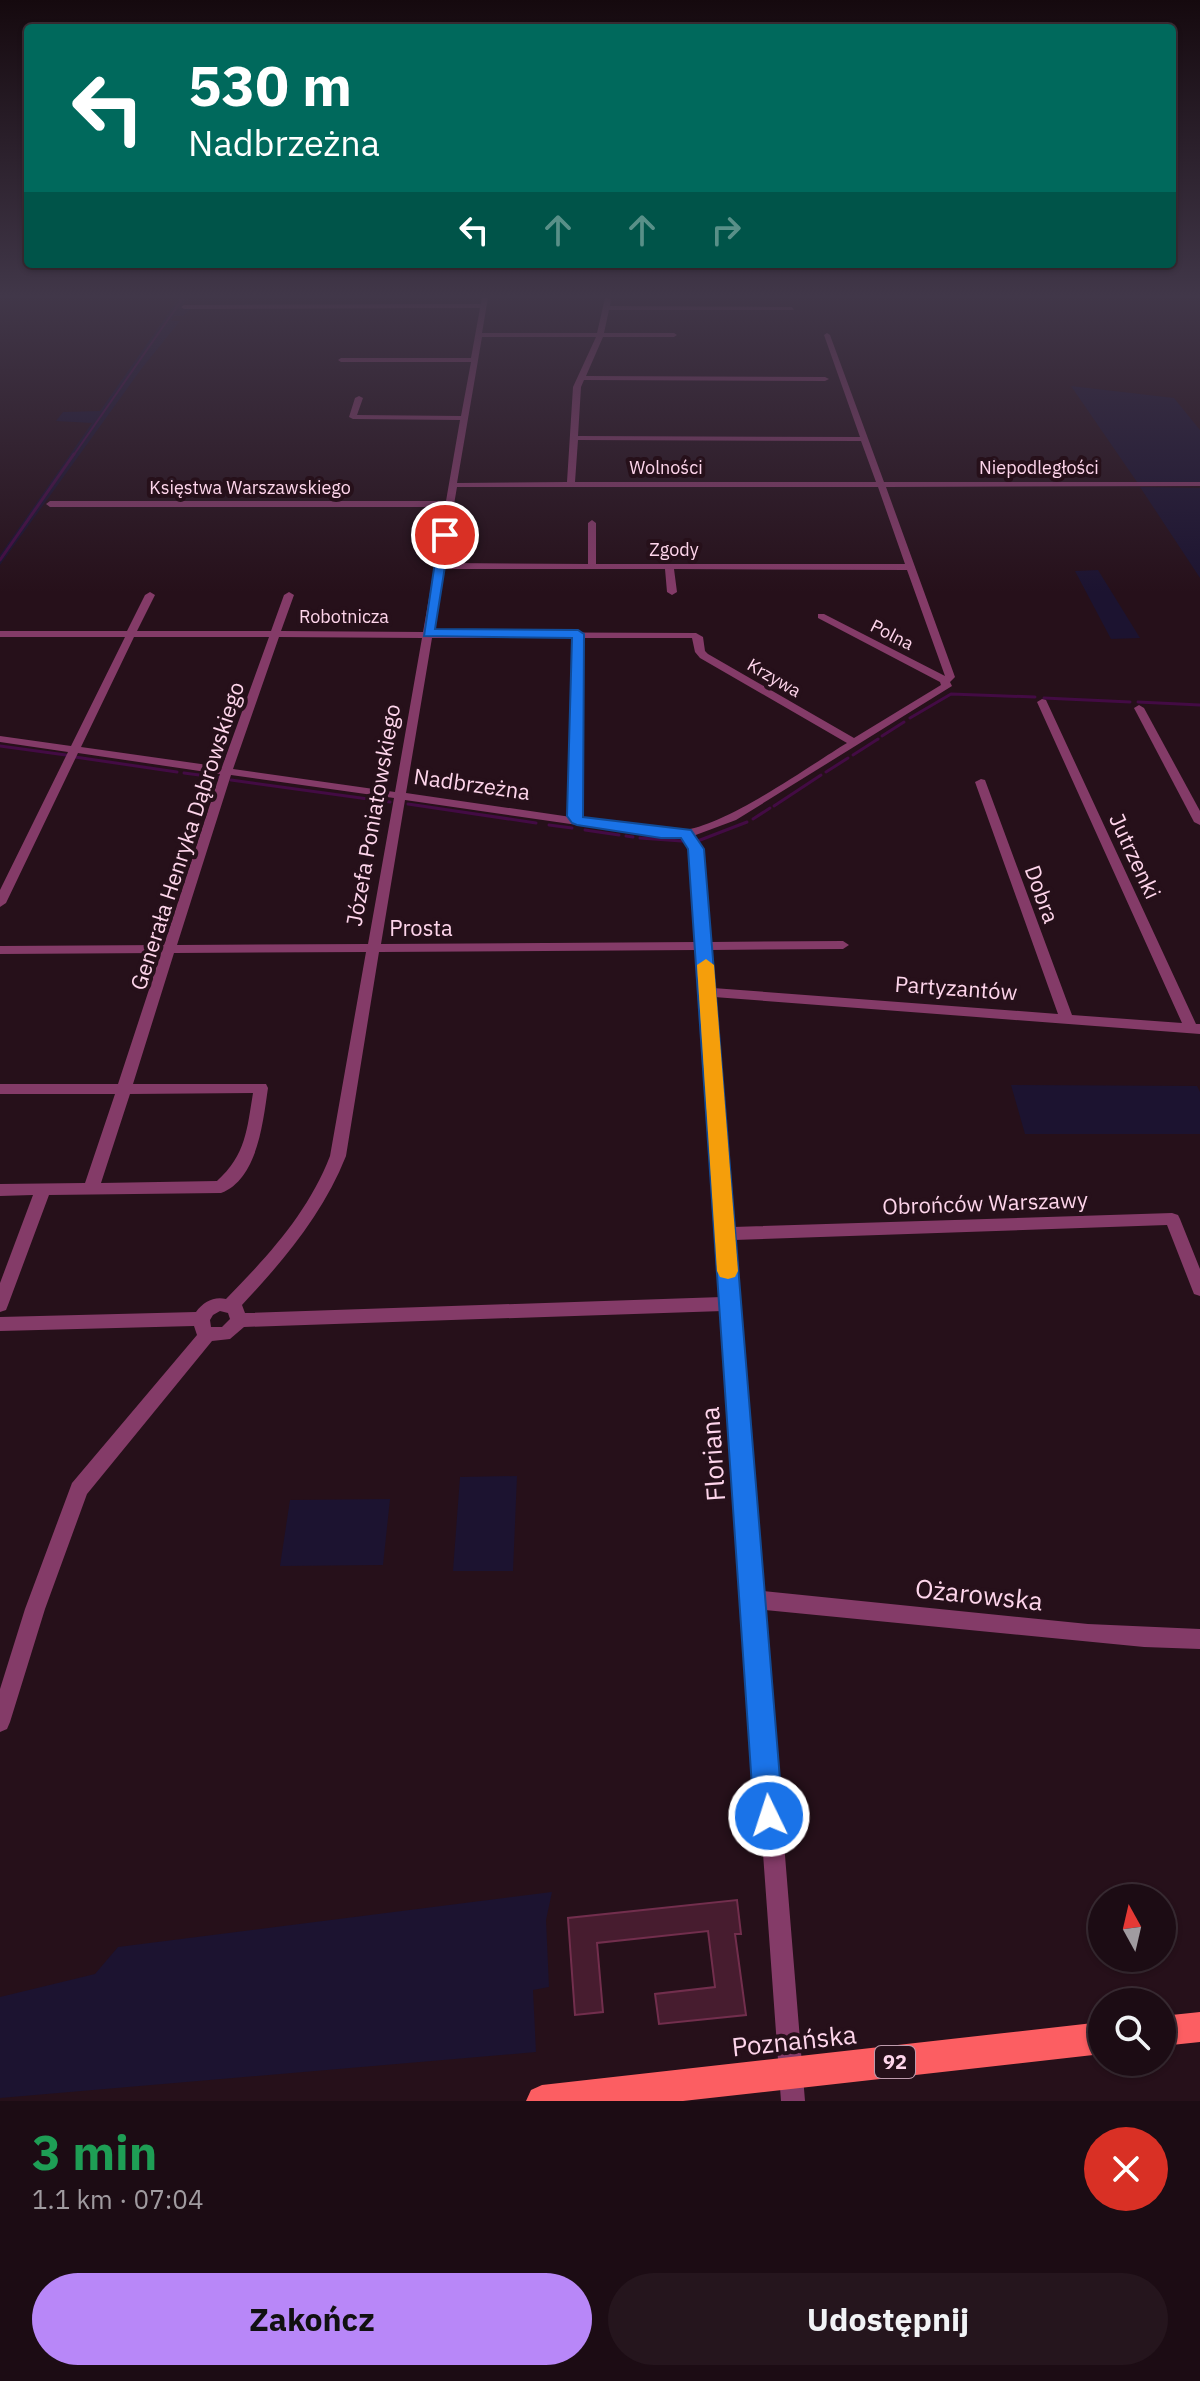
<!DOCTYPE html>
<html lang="pl">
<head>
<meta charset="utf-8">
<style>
  body { margin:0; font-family:"IBM Plex Sans",sans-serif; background:#25151d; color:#f1f3f6; height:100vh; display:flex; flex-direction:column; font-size:30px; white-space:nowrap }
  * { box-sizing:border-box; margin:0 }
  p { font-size:26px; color:#a09ba0 }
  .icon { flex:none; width:44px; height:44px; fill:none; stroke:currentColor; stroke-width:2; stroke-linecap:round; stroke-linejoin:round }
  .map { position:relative; height:2101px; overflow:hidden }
  .panel { display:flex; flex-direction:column; background:#1c0c14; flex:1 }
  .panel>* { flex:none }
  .banner { position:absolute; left:24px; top:24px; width:1152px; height:244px; border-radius:8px; box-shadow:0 2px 6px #0004,0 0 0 2px #3a2c34; background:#00695c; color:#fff; overflow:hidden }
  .needle { width:52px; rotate:352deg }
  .tools { position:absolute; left:1088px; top:1884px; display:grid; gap:16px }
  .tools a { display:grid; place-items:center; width:88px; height:88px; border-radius:50%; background:#1c0c14; box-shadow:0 2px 6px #0004,0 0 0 2px #3a2c34; font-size:40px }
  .pin { position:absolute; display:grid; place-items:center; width:68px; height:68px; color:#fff; margin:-34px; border:4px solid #fff; border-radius:50%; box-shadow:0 2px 8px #0007 }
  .me { position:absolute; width:88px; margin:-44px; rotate:356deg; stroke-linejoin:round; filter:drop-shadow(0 0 6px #0008) }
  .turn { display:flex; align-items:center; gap:28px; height:168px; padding:0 32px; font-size:36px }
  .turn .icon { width:104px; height:104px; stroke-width:2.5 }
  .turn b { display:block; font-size:56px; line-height:68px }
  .lanes { display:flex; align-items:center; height:76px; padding:0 32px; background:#0003; justify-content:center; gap:40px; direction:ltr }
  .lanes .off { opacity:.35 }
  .round { display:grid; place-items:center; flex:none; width:84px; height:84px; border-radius:42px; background:#25151d }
  .summary { display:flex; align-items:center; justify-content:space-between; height:136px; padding:0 32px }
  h1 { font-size:48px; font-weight:800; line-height:60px; color:#1e9e55 }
  .cta { display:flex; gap:16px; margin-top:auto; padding:16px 32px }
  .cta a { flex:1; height:92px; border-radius:48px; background:#b887f8; color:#111; font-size:32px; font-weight:800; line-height:92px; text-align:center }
  .cta a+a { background:#25151d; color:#f1f3f6 }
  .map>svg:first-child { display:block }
</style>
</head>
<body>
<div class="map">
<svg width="1200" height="2101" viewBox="0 0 1200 2101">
  <rect width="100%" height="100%" fill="#26101a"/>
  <g fill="#1c1330">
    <path d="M 179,298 L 189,298 L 180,308 L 192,308 L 183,316 L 174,316 L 171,321 L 180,321 L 142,368 L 0,565 L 0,555 L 92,423 L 56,421 L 63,412 L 100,411 Z"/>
    <path d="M 1071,386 L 1174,398 L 1200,430 L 1200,482 L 1137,482 Z"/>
    <path d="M 1140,487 L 1200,488 L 1200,578 Z"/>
    <path d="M 1098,570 L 1140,638 L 1111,639 L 1075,571 Z"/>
    <path d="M 1011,1085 L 1197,1086 L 1200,1092 L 1200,1134 L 1025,1134 Z"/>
    <path d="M 517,1476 L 513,1571 L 453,1571 L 460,1477 Z"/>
    <path d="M 390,1499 L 383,1565 L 280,1566 L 290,1500 Z"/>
    <path d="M 552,1892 L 546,1920 L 549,1987 L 533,1990 L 536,2052 L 0,2098 L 0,1997 L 95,1974 L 118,1947 Z"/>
  </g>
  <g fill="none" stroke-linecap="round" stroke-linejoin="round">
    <path stroke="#430b44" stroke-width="2" d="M 73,456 L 183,298"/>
    <g stroke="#430b44" stroke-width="3">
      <path d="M 0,560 L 74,454"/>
      <path d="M 1044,698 L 1130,702"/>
      <path d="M 1138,702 L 1200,705"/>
      <path d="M 910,718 L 951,694 L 1035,697"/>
      <path d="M 882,736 L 904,722"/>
      <path d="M 0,746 L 66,755"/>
      <path d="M 853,755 L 878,739"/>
      <path d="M 75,757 L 177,772"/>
      <path d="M 826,772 L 848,758"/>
      <path d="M 184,773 L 222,778"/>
      <path d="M 231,780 L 390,802"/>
      <path d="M 408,804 L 536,823"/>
      <path d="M 774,806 L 821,775"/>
      <path d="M 753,819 L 770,808"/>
      <path d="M 549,825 L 572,828"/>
      <path d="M 585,830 L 619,835"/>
      <path d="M 626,836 L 633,837"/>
      <path d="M 640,838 L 695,842 L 747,822"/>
    </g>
  </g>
  <path fill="#471c2f" stroke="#722e4d" stroke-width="2" d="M 737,1900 L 741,1934 L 735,1934 L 746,2015 L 659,2024 L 655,1994 L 715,1987 L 708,1931 L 597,1943 L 603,2012 L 575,2015 L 568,1918 Z"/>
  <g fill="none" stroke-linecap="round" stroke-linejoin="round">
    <g fill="#843b68" fill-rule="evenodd">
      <path d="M 482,298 L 488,298 L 482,333 L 597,333 L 605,298 L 611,299 L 610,306 L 792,307 L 794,310 L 609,310 L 604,333 L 674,333 L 677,335 L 674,337 L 603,337 L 586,376 L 825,377 L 829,379 L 825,381 L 584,380 L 581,387 L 578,436 L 860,437 L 824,335 L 827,333 L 830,335 L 884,482 L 1200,482 L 1200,486 L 886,487 L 955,677 L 950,682 L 952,686 L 736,820 L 693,836 L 702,849 L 710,942 L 843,941 L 849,945 L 843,949 L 710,950 L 713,988 L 1058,1014 L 975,782 L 981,779 L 985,780 L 1072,1015 L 1182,1023 L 1037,702 L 1042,699 L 1046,700 L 1196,1024 L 1200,1024 L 1200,1034 L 714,997 L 733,1227 L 1172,1213 L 1178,1215 L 1180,1219 L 1200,1269 L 1200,1296 L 1194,1294 L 1192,1289 L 1167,1225 L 734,1240 L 763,1591 L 1088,1624 L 1200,1629 L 1200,1649 L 1144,1647 L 765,1610 L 805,2101 L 781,2101 L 745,1606 L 742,1600 L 744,1596 L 723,1311 L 244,1327 L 230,1339 L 212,1341 L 87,1494 L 45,1609 L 10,1722 L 7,1729 L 0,1732 L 0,1689 L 25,1609 L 72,1483 L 197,1335 L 194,1326 L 0,1331 L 0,1317 L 196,1312 C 203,1302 214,1296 226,1299 C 268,1256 308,1213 330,1156 L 366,952 L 174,953 L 133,1084 L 266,1084 L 268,1088 C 263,1121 258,1179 221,1193 L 49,1195 L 8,1305 L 6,1310 L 0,1312 L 0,1283 L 33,1195 L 0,1196 L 0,1184 L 85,1183 L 115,1094 L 0,1094 L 0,1084 L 118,1084 L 161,953 L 0,954 L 0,946 L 164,945 L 220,774 L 78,753 L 6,903 L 0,907 L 0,890 L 68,752 L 0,742 L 0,736 L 71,746 L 125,637 L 0,637 L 0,631 L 127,631 L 145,595 L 150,592 L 155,595 L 137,631 L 271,631 L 284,595 L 289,592 L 294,595 L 281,631 L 423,632 L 445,507 L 50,507 L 46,504 L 50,501 L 446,501 L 460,420 L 353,419 L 349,417 L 355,398 L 359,396 L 363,398 L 357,415 L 461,416 L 471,362 L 341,362 L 338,360 L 341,358 L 471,358 L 480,308 L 184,309 L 181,307 L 184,305 L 481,304 ZM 482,337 L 596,337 L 573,387 L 567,482 L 457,483 ZM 578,440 L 861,441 L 876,482 L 575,482 ZM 457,487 L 878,487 L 905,564 L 596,564 L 596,523 L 592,520 L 588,523 L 588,564 L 444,563 ZM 443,569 L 665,569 L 667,592 L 672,595 L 677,592 L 674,569 L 907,570 L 945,676 L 824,614 L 818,614 L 818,618 L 940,682 L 941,685 L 854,738 L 708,654 L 705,651 L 703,637 L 696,633 L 433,632 ZM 134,637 L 269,637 L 222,767 L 81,747 ZM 279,637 L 422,638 L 395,792 L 233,769 ZM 432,638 L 573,638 L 571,817 L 406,793 ZM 583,638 L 692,638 L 695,652 L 700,658 L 847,743 C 809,766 723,828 682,830 C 650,832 615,823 583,818 ZM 231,775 L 394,798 L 368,944 L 177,945 ZM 405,800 L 661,837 L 682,837 L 690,849 L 697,942 L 381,944 ZM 697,950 L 722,1297 L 245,1313 L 242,1305 C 284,1260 323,1214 346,1156 L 379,952 ZM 253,1093 C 247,1129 246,1155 217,1181 L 101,1183 L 130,1094 ZM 220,1311 L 228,1313 L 230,1319 L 222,1327 L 211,1327 L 210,1320 L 213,1315 Z"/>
      <path d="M 1139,705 L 1144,708 L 1200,811 L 1200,825 L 1194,822 L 1134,708 Z"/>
    </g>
    <g fill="#fc5e62" fill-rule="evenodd">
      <path d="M 1200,2012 L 1200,2042 L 1162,2046 L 1162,2016 Z"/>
      <path d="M 1102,2022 L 1102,2054 L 683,2101 L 526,2101 L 531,2090 L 542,2085 Z"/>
    </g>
  </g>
  <linearGradient id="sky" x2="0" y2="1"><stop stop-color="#15090e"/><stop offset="0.5" stop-color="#413749"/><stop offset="1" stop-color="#413749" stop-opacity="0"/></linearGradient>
  <rect width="1200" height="592" fill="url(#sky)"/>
  <path fill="#1a73e8" stroke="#114b97" stroke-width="2" d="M 445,532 L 450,535 L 435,629 L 578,630 L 584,634 L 583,817 L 691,830 L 704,849 L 783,1816 L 779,1826 L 769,1830 L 759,1826 L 754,1816 L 688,849 L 681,838 L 661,838 L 577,825 L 572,823 L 567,816 L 572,638 L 424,636 L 439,535 Z"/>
  <path fill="#f59e0b" d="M 706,959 L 714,965 L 738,1271 L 735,1277 L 728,1279 L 720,1277 L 717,1271 L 697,965 Z"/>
  <g text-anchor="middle" stroke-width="8" stroke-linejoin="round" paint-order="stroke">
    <g font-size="18" fill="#fed5eb" stroke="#26101a">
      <text x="666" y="474">Wolności</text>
      <text x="1039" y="474">Niepodległości</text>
      <text x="250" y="494">Księstwa Warszawskiego</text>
      <text x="674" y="556">Zgody</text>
      <text x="344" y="623">Robotnicza</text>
      <text transform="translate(892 635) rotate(27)" y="6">Polna</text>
      <text transform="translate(774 678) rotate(30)" y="6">Krzywa</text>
    </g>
    <rect fill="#26101a" stroke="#bd9aac" stroke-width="2" x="875" y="2046" width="40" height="32" rx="6"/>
    <g font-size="20" font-weight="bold" fill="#fed5eb">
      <text x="895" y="2069">92</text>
    </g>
    <g font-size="22" fill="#fed5eb" stroke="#26101a">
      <text transform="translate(472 784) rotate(8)" y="8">Nadbrzeżna</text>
      <text transform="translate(373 815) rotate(-80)" y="8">Józefa Poniatowskiego</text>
      <text transform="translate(187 836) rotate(-72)" y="8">Generała Henryka Dąbrowskiego</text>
      <text transform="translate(1135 856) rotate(65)" y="8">Jutrzenki</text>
      <text transform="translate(1042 894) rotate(70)" y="8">Dobra</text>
      <text x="421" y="936">Prosta</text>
      <text transform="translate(956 988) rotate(4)" y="8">Partyzantów</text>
      <text transform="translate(985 1203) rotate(-2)" y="8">Obrońców Warszawy</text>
    </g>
    <g font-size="26" fill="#fed5eb" stroke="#26101a">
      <text transform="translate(713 1454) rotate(-94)" y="9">Floriana</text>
      <text transform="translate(979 1595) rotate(6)" y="9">Ożarowska</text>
      <text transform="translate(794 2041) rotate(-6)" y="9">Poznańska</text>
    </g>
  </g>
</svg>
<div class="tools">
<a><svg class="needle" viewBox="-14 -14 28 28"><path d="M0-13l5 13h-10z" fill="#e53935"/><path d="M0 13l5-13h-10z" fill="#a09ba0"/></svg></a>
<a><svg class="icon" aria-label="search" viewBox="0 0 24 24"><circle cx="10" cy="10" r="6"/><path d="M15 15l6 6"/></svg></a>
</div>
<div class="pin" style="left:445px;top:535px;background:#d93025"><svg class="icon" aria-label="arrive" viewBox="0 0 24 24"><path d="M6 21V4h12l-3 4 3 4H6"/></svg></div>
<svg class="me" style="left:769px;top:1816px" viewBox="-20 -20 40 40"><circle r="17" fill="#1a73e8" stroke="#fff" stroke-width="3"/><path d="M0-11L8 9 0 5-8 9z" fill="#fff"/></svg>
<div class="banner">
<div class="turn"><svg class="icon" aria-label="left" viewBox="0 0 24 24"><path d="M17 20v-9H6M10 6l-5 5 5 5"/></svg><div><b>530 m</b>Nadbrzeżna</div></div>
<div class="lanes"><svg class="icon" aria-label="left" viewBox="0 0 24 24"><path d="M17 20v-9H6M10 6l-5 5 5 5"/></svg><svg class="icon off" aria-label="ahead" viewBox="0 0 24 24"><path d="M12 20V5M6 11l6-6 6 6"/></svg><svg class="icon off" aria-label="ahead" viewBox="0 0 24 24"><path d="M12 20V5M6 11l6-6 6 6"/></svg><svg class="icon off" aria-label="right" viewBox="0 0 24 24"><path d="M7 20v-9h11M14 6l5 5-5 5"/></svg></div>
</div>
</div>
<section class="panel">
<div class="summary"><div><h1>3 min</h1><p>1.1 km · 07:04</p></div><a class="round" style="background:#d93025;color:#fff"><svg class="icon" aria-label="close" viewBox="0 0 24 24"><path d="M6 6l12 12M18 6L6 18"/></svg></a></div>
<div class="cta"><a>Zakończ</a><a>Udostępnij</a></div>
</section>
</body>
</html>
